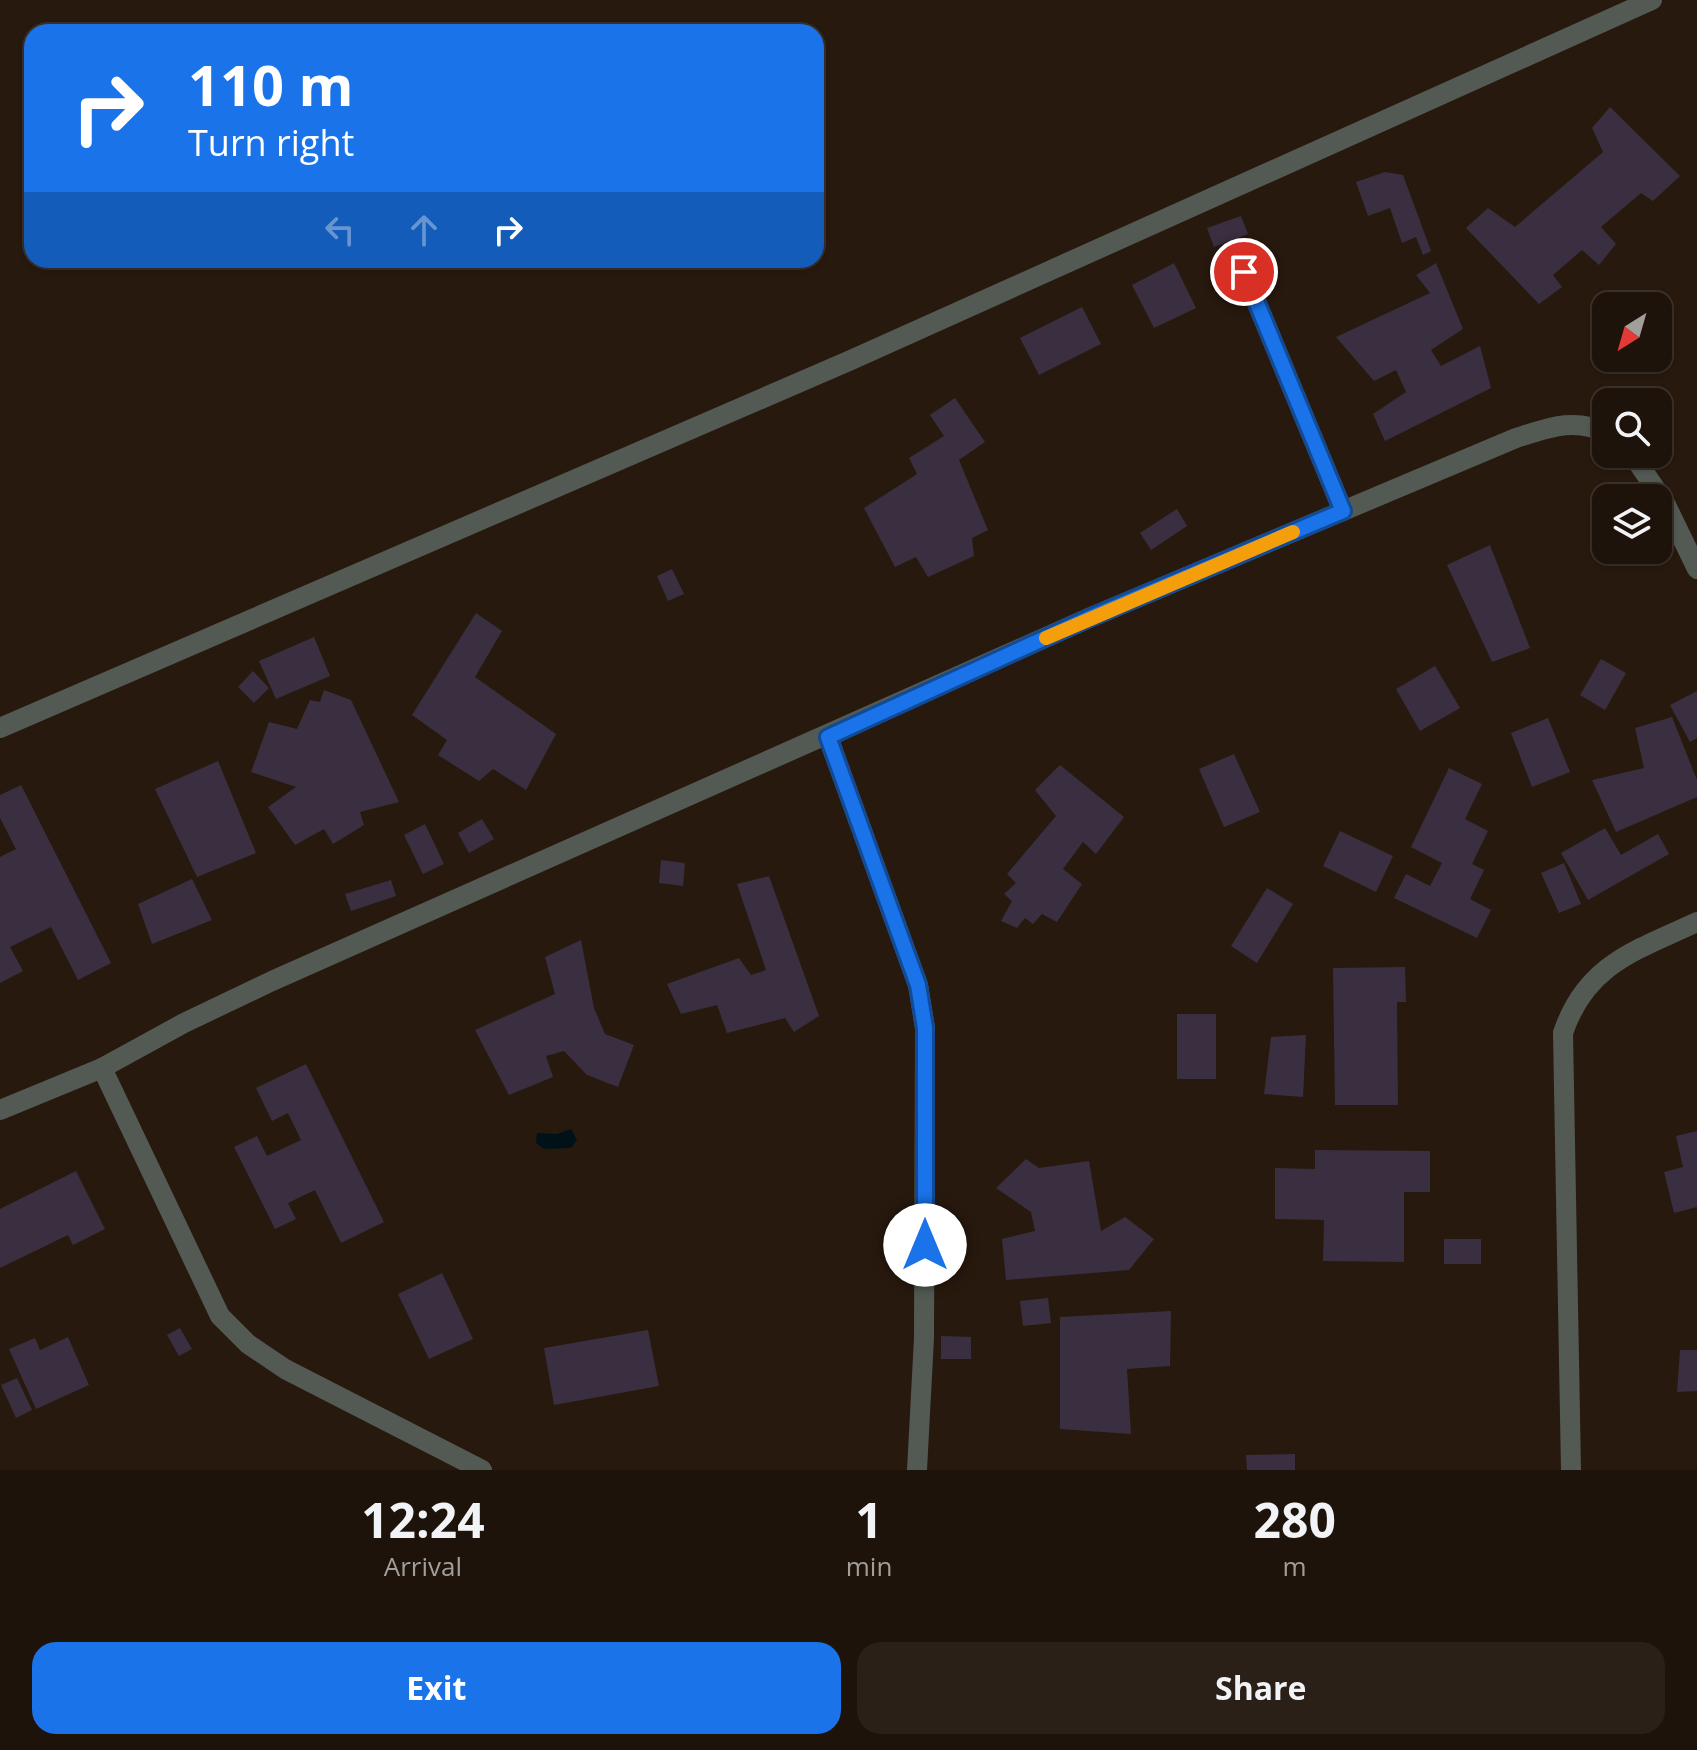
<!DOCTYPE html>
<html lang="en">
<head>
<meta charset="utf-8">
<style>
  body { margin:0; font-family:"Open Sans",sans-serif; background:#2b2018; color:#f1f3f6; height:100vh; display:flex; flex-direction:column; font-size:30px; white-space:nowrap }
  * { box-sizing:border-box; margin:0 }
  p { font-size:26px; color:#a19e9c }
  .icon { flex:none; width:44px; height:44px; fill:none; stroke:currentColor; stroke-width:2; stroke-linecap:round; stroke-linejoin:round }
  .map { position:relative; height:1470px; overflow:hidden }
  .drawer { display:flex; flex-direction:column; background:#1e130a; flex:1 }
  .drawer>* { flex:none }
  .top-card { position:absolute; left:24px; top:24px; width:800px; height:244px; border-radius:24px; box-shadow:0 2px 6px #0004,0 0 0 2px #3c322b; background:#1a73e8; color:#fff; overflow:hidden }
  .needle { width:52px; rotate:217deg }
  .fabs { position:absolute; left:1592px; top:292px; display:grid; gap:16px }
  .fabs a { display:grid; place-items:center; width:80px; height:80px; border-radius:16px; background:#1e130a; box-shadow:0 2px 6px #0004,0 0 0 2px #3c322b; font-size:40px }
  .pin { position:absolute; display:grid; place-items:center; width:68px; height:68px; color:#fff; margin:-34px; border:4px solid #fff; border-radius:50%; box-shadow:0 2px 8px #0007 }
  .me { position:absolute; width:88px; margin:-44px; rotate:0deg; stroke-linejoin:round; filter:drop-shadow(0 0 6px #0008) }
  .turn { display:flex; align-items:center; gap:28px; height:168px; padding:0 32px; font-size:36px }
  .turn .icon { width:104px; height:104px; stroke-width:2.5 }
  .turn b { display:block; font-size:56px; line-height:68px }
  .lanes { display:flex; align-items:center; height:76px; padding:0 32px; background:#0003; justify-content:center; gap:40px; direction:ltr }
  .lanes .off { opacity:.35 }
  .eta { display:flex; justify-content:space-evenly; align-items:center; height:136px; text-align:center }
  .eta b { font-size:48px; font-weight:700; line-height:56px }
  .primary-button { display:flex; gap:16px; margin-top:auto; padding:16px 32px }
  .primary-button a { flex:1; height:92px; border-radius:24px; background:#1a73e8; color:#fff; font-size:32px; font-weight:700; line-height:92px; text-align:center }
  .primary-button a+a { background:#2b2018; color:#f1f3f6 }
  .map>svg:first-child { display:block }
</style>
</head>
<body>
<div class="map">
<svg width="1697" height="1470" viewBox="0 0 1697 1470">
  <rect width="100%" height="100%" fill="#28190e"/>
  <path fill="#001218" d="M 571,1129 L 577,1140 L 571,1148 L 544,1149 L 536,1143 L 537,1133 L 557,1134 Z"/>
  <g fill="#392f40">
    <path d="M 1610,107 L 1680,176 L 1653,201 L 1641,193 L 1601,227 L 1616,244 L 1599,265 L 1582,250 L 1553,275 L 1562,287 L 1539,304 L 1466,228 L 1488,208 L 1515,227 L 1603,152 L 1592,128 Z"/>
    <path d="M 1385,172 L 1403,175 L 1431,251 L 1423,255 L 1416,237 L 1402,243 L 1390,208 L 1368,216 L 1356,182 Z"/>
    <path d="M 1241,216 L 1248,234 L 1214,247 L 1207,228 Z"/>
    <path d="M 1174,263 L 1196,308 L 1154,328 L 1132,285 Z"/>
    <path d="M 1436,263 L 1463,329 L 1431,350 L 1441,366 L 1480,346 L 1491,388 L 1385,441 L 1373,414 L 1406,392 L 1396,370 L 1374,381 L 1336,337 L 1430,293 L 1416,275 Z"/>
    <path d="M 1082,307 L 1101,344 L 1039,375 L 1020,338 Z"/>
    <path d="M 955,398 L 985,442 L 959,460 L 988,530 L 972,538 L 974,556 L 928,577 L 916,557 L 895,567 L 864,508 L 917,474 L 909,458 L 944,436 L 930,415 Z"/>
    <path d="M 1177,509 L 1187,526 L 1151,550 L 1140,533 Z"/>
    <path d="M 1490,545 L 1530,648 L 1492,662 L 1447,565 Z"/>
    <path d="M 672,569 L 684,594 L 668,601 L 657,576 Z"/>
    <path d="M 476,613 L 502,631 L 475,677 L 556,734 L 526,790 L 493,769 L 479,781 L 438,755 L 447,740 L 412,715 Z"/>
    <path d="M 314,637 L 330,676 L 276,699 L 259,661 Z"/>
    <path d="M 1601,659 L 1626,673 L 1605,710 L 1580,695 Z"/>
    <path d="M 1435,666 L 1460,708 L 1420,731 L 1396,689 Z"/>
    <path d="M 253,671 L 269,688 L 254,703 L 238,687 Z"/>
    <path d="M 324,690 L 351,700 L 399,802 L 360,812 L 364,825 L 333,844 L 324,829 L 295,845 L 268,807 L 296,787 L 251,772 L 269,722 L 297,729 L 310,700 L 320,702 Z"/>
    <path d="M 1697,691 L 1697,738 L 1690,742 L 1670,705 Z"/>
    <path d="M 1672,717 L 1697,780 L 1697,797 L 1616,832 L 1592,780 L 1644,768 L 1635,728 Z"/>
    <path d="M 1548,718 L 1570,772 L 1532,787 L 1511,733 Z"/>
    <path d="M 1234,754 L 1260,812 L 1224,827 L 1199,769 Z"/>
    <path d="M 218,761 L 256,853 L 197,877 L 155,789 Z"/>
    <path d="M 1060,765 L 1124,817 L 1096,854 L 1083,842 L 1063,869 L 1082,884 L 1057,922 L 1042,914 L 1033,924 L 1025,918 L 1017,928 L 1001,921 L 1012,901 L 1004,894 L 1016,883 L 1007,874 L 1056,816 L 1035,790 Z"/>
    <path d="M 1449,768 L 1482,784 L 1465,819 L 1488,831 L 1472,864 L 1484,870 L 1470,899 L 1491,910 L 1477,938 L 1394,898 L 1406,874 L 1430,886 L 1442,863 L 1411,847 Z"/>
    <path d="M 21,785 L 111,963 L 78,980 L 51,927 L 10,947 L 23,971 L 0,983 L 0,857 L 16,849 L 0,818 L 0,795 Z"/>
    <path d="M 482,819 L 494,839 L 469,853 L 458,833 Z"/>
    <path d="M 425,824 L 444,864 L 423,874 L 404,835 Z"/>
    <path d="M 1605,828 L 1621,855 L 1658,834 L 1669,854 L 1588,900 L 1561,853 Z"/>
    <path d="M 1340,831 L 1393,856 L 1376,892 L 1323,866 Z"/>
    <path d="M 661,860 L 685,863 L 683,886 L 659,883 Z"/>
    <path d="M 1564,863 L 1581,904 L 1559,913 L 1541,873 Z"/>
    <path d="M 769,876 L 819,1016 L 794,1032 L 785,1018 L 727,1033 L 717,1005 L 681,1014 L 667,984 L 739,958 L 751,975 L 766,970 L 737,884 Z"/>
    <path d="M 192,879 L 212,920 L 152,944 L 138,904 Z"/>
    <path d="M 391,880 L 396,896 L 351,911 L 345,894 Z"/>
    <path d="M 1267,888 L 1293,904 L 1257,963 L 1231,946 Z"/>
    <path d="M 581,940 L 594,1008 L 605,1034 L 634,1045 L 618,1087 L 587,1075 L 564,1051 L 546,1056 L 553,1077 L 509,1095 L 475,1030 L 555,994 L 545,957 Z"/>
    <path d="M 1405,967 L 1406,1002 L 1397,1002 L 1398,1105 L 1335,1105 L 1333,968 Z"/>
    <rect x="1177" y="1014" width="39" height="65"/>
    <path d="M 1306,1035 L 1303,1097 L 1264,1094 L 1271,1037 Z"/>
    <path d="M 306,1064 L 384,1222 L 341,1243 L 315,1190 L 288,1203 L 296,1219 L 275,1229 L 234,1147 L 257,1136 L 267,1156 L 301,1140 L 288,1113 L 272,1121 L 256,1088 Z"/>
    <path d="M 1697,1131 L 1697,1207 L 1674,1213 L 1664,1172 L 1683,1167 L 1676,1136 Z"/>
    <path d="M 1315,1150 L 1430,1151 L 1430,1192 L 1404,1192 L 1404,1262 L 1323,1261 L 1324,1220 L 1275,1219 L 1275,1168 L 1315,1169 Z"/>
    <path d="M 1026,1159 L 1039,1168 L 1089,1161 L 1101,1231 L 1125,1217 L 1154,1239 L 1129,1270 L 1006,1280 L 1002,1239 L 1035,1231 L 1031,1212 L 996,1188 Z"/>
    <path d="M 76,1171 L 105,1229 L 73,1245 L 68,1235 L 0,1268 L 0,1209 Z"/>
    <rect x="1444" y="1239" width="37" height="25"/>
    <path d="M 442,1273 L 473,1339 L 429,1359 L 398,1294 Z"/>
    <path d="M 1048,1298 L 1051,1323 L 1023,1326 L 1020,1301 Z"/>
    <path d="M 1171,1311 L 1170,1366 L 1127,1369 L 1131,1434 L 1060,1429 L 1060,1317 Z"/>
    <path d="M 180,1328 L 192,1349 L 179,1356 L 167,1335 Z"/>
    <path d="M 648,1330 L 659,1386 L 554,1405 L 544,1348 Z"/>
    <path d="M 941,1336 L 971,1337 L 971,1359 L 941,1359 Z"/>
    <path d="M 68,1337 L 89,1385 L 36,1409 L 9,1349 L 35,1338 L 40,1350 Z"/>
    <path d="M 1680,1350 L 1697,1350 L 1697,1391 L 1677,1392 Z"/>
    <path d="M 17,1378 L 32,1410 L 16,1418 L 1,1385 Z"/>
    <path d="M 1295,1454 L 1295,1470 L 1247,1470 L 1246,1455 Z"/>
  </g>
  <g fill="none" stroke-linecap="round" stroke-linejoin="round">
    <g stroke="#535a53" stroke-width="20">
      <path d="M 1244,272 L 1343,511"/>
      <path d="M 1632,454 L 1665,503 L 1697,569"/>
      <path d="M 0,728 L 851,360 L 1652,0"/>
      <path d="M 828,737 L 918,985 L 925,1028 L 924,1338 L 917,1470"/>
      <path d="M 102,1068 L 220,1316 L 248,1344 L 285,1369 L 482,1470"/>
      <path d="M 0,1110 L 102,1068 L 184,1023 L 272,981 L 1089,618 L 1516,438 C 1548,428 1575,417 1606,433"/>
      <path d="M 1571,1470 L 1563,1033 C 1586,964 1637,950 1697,922"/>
    </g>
  </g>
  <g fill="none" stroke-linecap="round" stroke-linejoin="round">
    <g stroke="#114b97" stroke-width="20">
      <path id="route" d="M 925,1245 L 925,1028 L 918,985 L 828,737 L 1089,618 L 1343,511 L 1244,272"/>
    </g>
    <use href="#route" stroke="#1a73e8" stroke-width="14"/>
    <path stroke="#f59e0b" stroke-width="14" d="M 1046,638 L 1293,532"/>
  </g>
</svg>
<div class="fabs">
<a><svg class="needle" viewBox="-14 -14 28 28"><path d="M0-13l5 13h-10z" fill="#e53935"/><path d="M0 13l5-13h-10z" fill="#a19e9c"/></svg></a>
<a><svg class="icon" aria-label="search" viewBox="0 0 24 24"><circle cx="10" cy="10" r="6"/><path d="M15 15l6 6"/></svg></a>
<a><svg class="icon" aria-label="layers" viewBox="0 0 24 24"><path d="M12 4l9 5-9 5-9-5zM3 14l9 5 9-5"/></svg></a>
</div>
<div class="pin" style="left:1244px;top:272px;background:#d93025"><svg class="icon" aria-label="arrive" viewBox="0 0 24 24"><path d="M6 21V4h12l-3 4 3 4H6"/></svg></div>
<svg class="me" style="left:925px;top:1245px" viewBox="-20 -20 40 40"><circle r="19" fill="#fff"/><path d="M0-13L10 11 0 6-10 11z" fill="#1a73e8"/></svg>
<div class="top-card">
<div class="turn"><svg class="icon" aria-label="right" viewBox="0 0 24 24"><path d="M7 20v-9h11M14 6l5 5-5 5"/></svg><div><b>110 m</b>Turn right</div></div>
<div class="lanes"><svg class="icon off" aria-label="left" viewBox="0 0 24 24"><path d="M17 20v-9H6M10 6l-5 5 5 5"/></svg><svg class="icon off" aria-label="ahead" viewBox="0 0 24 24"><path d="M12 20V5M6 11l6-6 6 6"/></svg><svg class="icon" aria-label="right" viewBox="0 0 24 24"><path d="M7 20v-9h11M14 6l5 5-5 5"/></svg></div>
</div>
</div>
<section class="drawer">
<div class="eta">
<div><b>12:24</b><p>Arrival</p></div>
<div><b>1</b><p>min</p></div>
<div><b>280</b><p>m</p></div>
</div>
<div class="primary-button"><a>Exit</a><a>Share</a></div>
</section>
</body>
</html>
